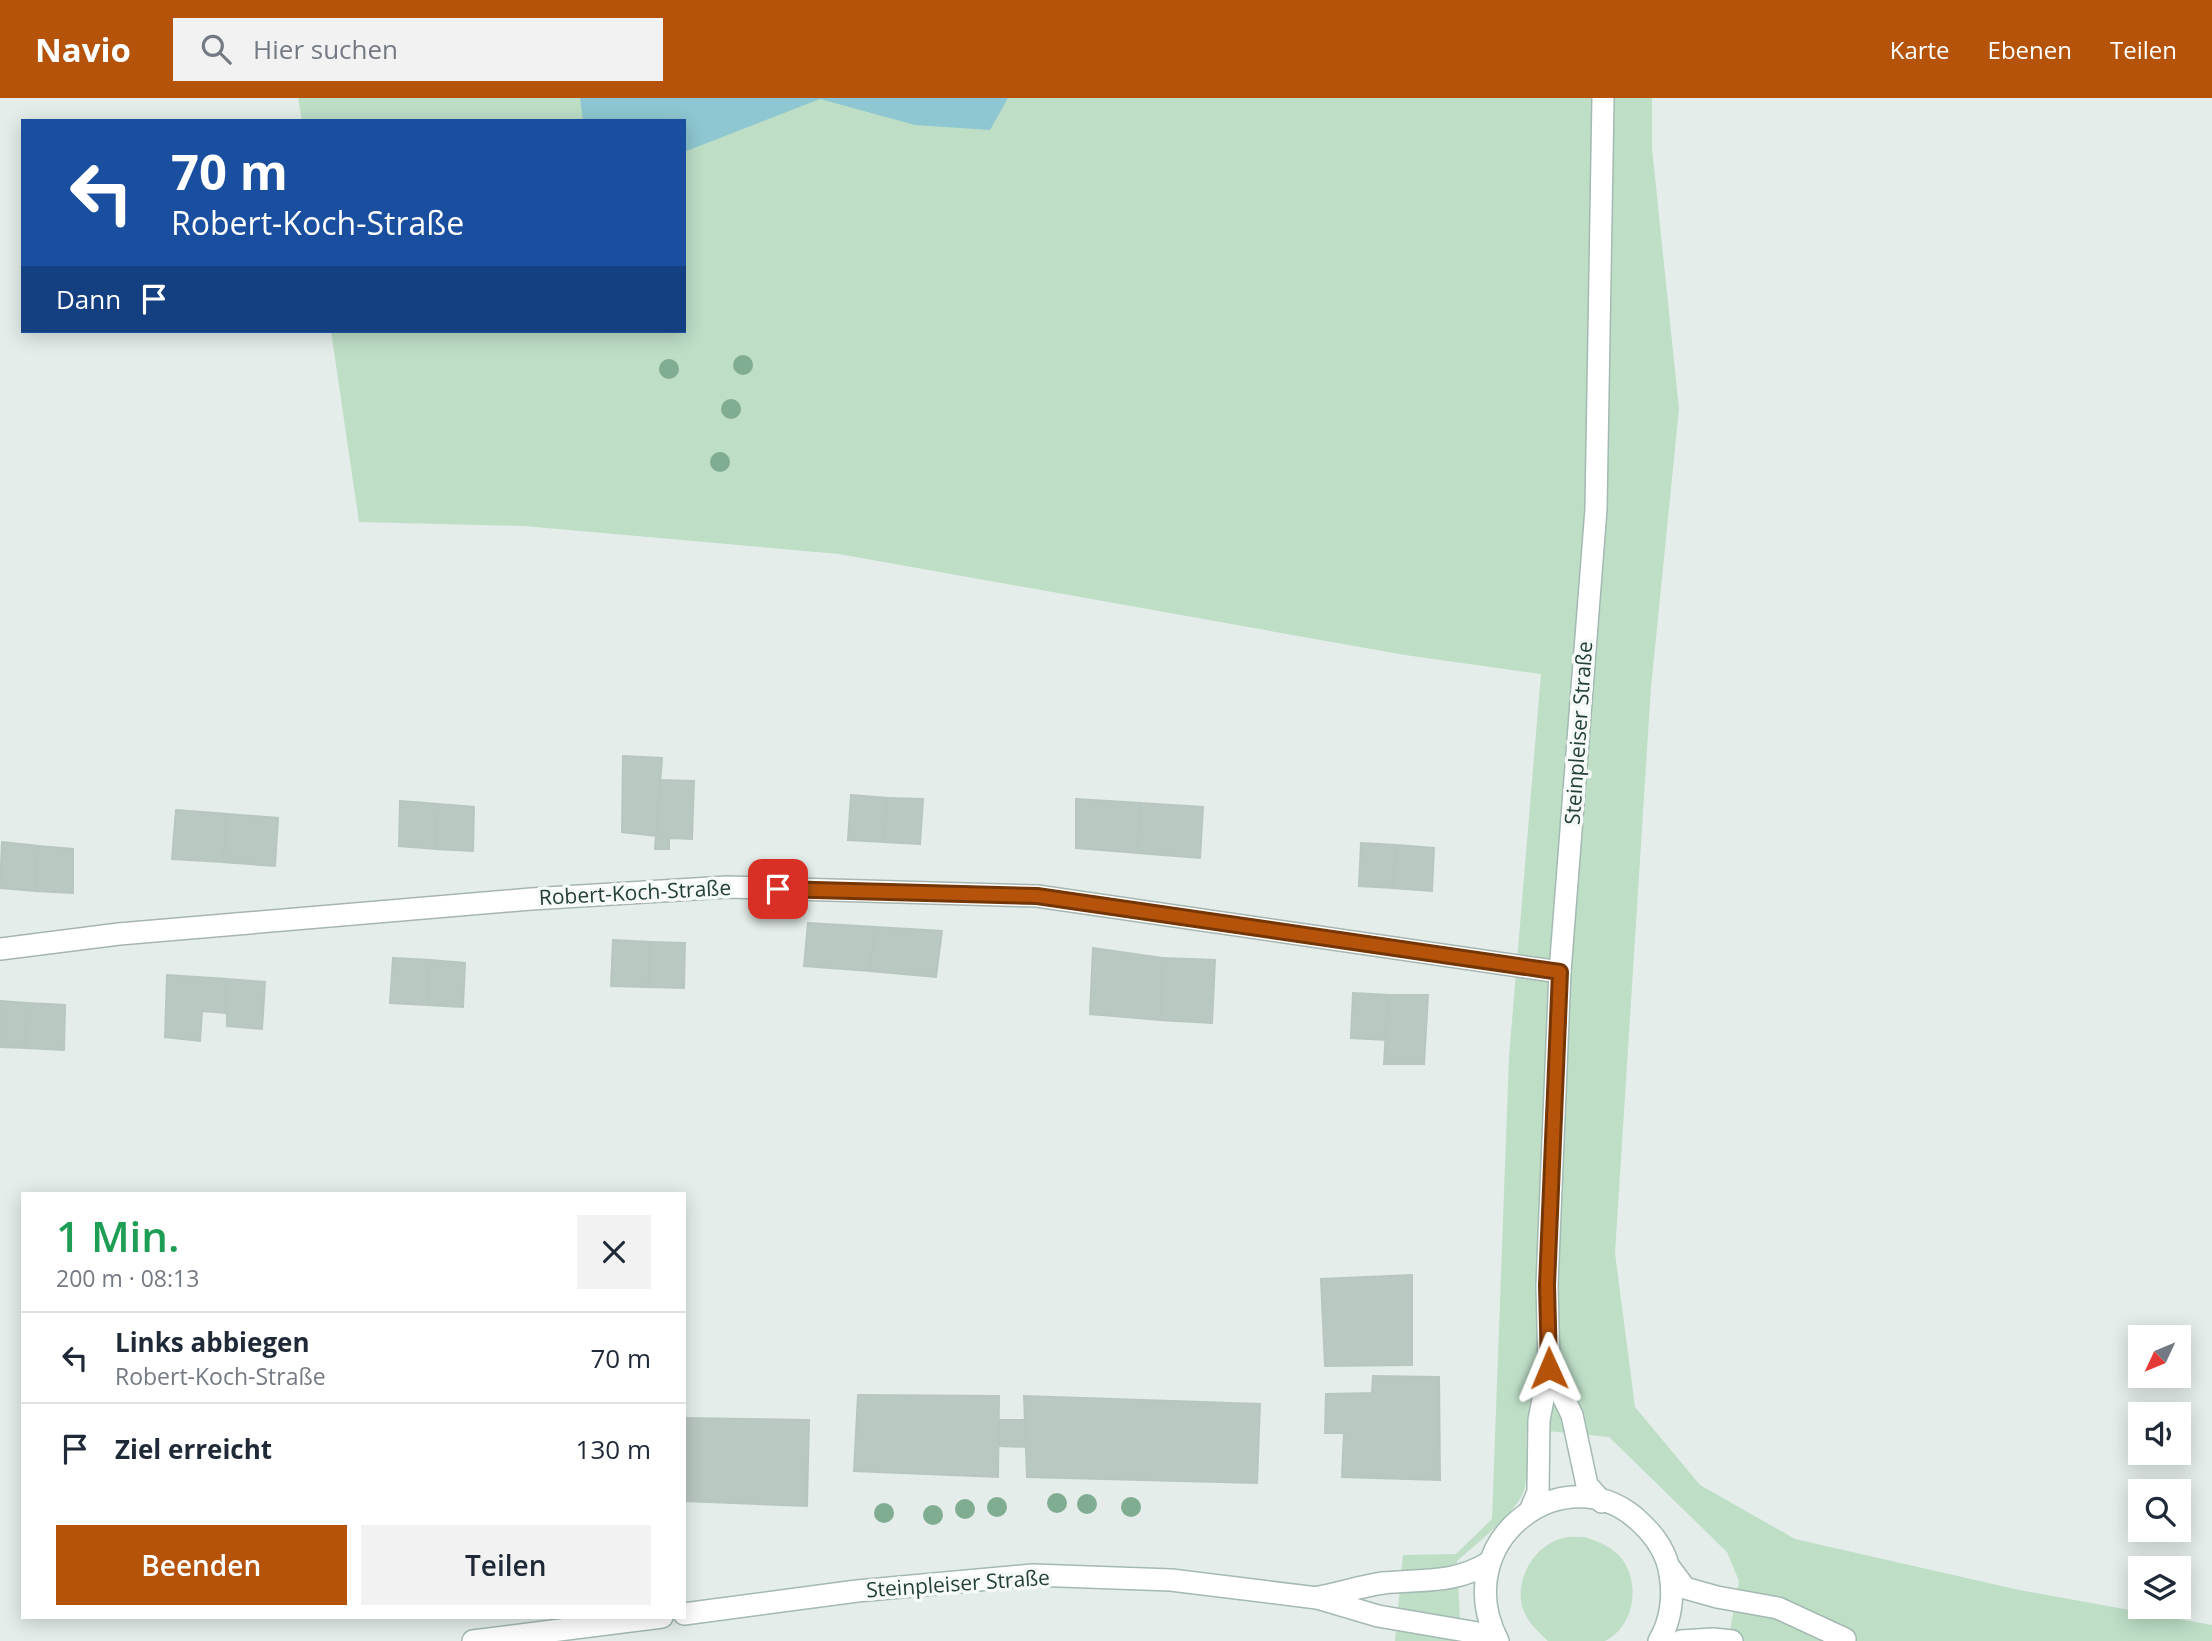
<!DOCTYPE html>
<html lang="de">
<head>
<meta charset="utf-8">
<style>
  body { margin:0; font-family:"Open Sans",sans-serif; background:#f2f2f3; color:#1f2937; height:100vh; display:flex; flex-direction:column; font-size:26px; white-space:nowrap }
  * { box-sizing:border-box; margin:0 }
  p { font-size:23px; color:#747a83 }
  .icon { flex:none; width:38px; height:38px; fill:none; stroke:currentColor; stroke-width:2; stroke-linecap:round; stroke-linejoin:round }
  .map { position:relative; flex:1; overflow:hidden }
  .sheet { position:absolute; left:21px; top:1094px; width:665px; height:427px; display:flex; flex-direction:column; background:#fff; border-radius:0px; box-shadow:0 4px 18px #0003 }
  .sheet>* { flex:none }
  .hud { position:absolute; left:21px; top:21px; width:665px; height:214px; border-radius:0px; box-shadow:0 4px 18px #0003; background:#1a4fa0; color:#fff; overflow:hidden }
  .needle { width:46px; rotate:226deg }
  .controls { position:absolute; left:2128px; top:1227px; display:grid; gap:14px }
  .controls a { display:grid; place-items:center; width:63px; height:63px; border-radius:0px; background:#fff; box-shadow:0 4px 18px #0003; font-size:35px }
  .pin { position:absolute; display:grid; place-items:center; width:60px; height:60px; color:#fff; margin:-30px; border-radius:14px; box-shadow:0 4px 10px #0006 }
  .me { position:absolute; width:77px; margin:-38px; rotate:359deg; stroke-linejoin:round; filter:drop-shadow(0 0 5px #0008) }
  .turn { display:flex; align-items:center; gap:24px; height:147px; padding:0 35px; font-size:32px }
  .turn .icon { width:91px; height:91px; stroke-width:2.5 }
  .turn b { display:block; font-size:49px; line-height:60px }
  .then { display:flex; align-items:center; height:66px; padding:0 35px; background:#0003; gap:14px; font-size:26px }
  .round { display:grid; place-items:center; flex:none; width:74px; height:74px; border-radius:0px; background:#f2f2f3 }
  .overview { display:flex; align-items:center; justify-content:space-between; height:119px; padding:0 35px }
  h1 { font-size:42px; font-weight:600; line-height:52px; color:#1e9e55 }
  .primary-button { display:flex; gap:14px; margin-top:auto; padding:14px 35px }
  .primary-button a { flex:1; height:80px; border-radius:0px; background:#b45309; color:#fff; font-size:28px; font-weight:600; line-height:80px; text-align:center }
  .primary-button a+a { background:#f2f2f3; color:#1f2937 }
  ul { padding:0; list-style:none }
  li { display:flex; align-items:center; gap:21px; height:91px; padding:0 35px; border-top:2px solid #e0e1e3 }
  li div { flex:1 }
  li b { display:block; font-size:26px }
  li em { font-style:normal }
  header { display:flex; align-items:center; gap:42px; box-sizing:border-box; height:98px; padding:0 35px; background:#b45309; color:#fff }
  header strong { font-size:33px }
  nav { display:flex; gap:38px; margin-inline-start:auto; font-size:24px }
  .search { width:490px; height:63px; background:#f2f2f3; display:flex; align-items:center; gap:18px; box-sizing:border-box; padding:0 24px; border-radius:0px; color:#747a83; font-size:26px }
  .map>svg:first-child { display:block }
</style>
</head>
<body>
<header>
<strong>Navio</strong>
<div class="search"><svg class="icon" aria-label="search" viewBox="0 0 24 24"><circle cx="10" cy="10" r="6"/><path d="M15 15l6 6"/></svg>Hier suchen</div>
<nav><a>Karte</a><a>Ebenen</a><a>Teilen</a></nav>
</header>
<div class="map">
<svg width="2212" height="1543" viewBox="0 0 2212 1543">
  <rect width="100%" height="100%" fill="#e4ede9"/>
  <g fill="#bedec6">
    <path d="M 298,0 L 1652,0 L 1652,50 L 1679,311 L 1651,589 L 1615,1155 L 1635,1309 L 1700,1387 L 1795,1441 L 2019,1492 L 2212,1527 L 2212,1543 L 1728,1543 L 1739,1483 L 1727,1454 L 1609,1339 L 1527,1331 C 1525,1351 1531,1378 1522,1397 C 1513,1417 1474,1448 1457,1463 L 1461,1543 L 1395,1543 L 1403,1457 L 1456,1456 L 1492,1421 L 1509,959 L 1541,576 L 1405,557 L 839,456 L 524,428 L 359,424 L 331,233 L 684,233 L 684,23 L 302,23 Z"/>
    <path d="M 1585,1439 C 1599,1444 1613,1449 1622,1461 C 1641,1486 1634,1529 1605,1543 L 1548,1543 C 1537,1533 1526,1523 1522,1508 C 1515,1480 1535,1447 1563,1440 C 1570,1438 1578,1439 1585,1439 Z"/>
  </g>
  <path fill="#8ec7d1" d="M 580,0 L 1008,0 L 990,32 L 915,27 L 820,1 L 684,54 L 684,23 L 583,23 Z"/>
  <g fill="#bac8c2" stroke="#b7c7c0" stroke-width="2">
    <path d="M 623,658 L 662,660 L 656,738 L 622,734 Z"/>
    <path d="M 660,682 L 694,683 L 692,741 L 669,740 L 669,751 L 655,751 Z"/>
    <path d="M 851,697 L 887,700 L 884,744 L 848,742 Z"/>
    <path d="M 887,700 L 923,701 L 920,746 L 884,744 Z"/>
    <path d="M 1076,701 L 1140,705 L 1138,755 L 1076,750 Z"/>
    <path d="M 400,703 L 438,706 L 436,751 L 399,748 Z"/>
    <path d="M 1140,705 L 1203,709 L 1200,760 L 1138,755 Z"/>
    <path d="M 438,706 L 474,709 L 473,753 L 436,751 Z"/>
    <path d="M 176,712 L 227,716 L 223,764 L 172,761 Z"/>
    <path d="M 227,716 L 278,720 L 275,768 L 223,764 Z"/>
    <path d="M 2,744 L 38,748 L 35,793 L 0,790 Z"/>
    <path d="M 1361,745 L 1396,747 L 1393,790 L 1359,788 Z"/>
    <path d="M 1396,747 L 1434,750 L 1432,793 L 1393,790 Z"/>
    <path d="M 38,748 L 73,751 L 73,795 L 35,793 Z"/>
    <path d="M 808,825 L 875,829 L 870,873 L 804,868 Z"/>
    <path d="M 875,829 L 942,833 L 936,879 L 870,873 Z"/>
    <path d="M 613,842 L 650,844 L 648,889 L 611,888 Z"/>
    <path d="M 650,844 L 685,845 L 684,890 L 648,889 Z"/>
    <path d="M 1093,850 L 1163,860 L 1160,922 L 1090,916 Z"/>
    <path d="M 393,860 L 430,862 L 427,907 L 390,905 Z"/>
    <path d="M 1163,860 L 1215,862 L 1212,925 L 1160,922 Z"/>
    <path d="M 430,862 L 465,865 L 463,909 L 427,907 Z"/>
    <path d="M 167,877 L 226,881 L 225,915 L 202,913 L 200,943 L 165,939 Z"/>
    <path d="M 226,881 L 265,884 L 262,931 L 227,928 Z"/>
    <path d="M 1353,895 L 1388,897 L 1386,942 L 1351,940 Z"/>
    <path d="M 1388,897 L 1428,897 L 1424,966 L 1384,966 Z"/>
    <path d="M 0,903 L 27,905 L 26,950 L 0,949 Z"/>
    <path d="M 27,905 L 65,907 L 64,952 L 26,950 Z"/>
    <path d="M 1412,1177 L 1412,1267 L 1325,1268 L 1321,1181 Z"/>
    <path d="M 1373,1278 L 1439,1279 L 1440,1382 L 1342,1379 L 1344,1335 L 1325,1335 L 1326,1296 L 1372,1295 Z"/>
    <path d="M 858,1297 L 999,1298 L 998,1379 L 854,1373 Z"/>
    <path d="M 1024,1298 L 1260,1306 L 1257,1385 L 1027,1379 Z"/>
    <path d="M 684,1320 L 809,1322 L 807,1408 L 684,1403 Z"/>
    <path d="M 999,1322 L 1025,1322 L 1027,1349 L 999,1348 Z"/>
  </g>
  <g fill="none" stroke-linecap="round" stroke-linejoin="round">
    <g stroke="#a7b5b0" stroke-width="24">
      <path id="street" d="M 0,851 L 119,836 L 531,801 L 727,789 L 1037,798 L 1560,874"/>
    </g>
    <g stroke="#a3b9b1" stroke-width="24">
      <g id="secondary">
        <path d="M 1549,1270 L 1572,1317 L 1587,1387 L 1602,1404"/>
        <path d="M 1530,1413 L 1538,1394 L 1539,1322 L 1549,1270 L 1547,1187 L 1560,874 L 1596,411 L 1603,0"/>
        <path d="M 1670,1470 L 1685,1490 L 1717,1499 L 1778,1510 L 1845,1541"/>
        <path d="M 1319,1499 C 1340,1495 1362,1488 1383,1485 C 1421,1481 1454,1486 1488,1465"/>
        <path d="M 684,1516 L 857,1493 L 1033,1477 L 1171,1482 L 1317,1500 L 1378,1518 L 1478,1535 L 1496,1541"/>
        <path d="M 473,1543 L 662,1519"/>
        <path d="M 1498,1543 C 1446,1442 1567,1353 1641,1425 C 1656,1439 1667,1456 1670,1476 C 1674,1498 1671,1523 1659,1543"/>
        <path d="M 1681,1543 L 1713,1541 L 1732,1543"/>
      </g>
    </g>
    <use href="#street" stroke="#fff" stroke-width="21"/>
    <use href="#secondary" stroke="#fff" stroke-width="21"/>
  </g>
  <g fill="#80ac92">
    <circle cx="743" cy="267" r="10"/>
    <circle cx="669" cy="271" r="10"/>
    <circle cx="731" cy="311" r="10"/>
    <circle cx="720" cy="364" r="10"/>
    <circle cx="1057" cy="1405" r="10"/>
    <circle cx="1087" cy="1406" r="10"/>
    <circle cx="997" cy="1409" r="10"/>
    <circle cx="1131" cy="1409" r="10"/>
    <circle cx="965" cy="1411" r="10"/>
    <circle cx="884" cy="1415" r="10"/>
    <circle cx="933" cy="1417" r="10"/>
  </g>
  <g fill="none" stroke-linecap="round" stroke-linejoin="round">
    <g stroke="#753606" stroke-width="18">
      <path id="route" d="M 778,791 L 1037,798 L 1560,874 L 1547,1187 L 1549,1270"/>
    </g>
    <use href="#route" stroke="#b45309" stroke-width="12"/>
  </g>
  <g text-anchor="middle" stroke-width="7" stroke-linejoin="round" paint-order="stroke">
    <g font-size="21" fill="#243f38" stroke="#f5faf7">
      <text transform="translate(1579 635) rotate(-86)" y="7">Steinpleiser Straße</text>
      <text transform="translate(635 795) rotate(-3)" y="7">Robert-Koch-Straße</text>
      <text transform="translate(958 1486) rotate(-4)" y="7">Steinpleiser Straße</text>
    </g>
  </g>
</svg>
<div class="controls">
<a><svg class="needle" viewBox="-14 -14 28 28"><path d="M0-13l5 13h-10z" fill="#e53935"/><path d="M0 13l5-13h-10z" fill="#747a83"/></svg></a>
<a><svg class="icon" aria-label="sound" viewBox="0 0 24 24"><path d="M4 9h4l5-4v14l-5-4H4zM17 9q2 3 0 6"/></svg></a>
<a><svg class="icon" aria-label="search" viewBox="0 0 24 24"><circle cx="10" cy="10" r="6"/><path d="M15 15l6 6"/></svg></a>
<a><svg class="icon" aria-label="layers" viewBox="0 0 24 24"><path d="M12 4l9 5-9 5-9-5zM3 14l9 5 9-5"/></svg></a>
</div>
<div class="pin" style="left:778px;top:791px;background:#d93025"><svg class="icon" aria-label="arrive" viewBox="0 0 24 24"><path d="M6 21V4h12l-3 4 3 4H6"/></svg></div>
<svg class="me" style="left:1549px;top:1270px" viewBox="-20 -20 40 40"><path d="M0-17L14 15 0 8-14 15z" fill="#b45309" stroke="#fff" stroke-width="4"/></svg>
<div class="hud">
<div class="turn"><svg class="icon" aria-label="left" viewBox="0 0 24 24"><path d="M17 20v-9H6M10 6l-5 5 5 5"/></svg><div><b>70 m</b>Robert-Koch-Straße</div></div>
<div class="then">Dann<svg class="icon" aria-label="arrive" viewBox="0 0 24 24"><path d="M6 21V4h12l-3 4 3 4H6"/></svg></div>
</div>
<section class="sheet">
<div class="overview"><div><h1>1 Min.</h1><p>200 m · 08:13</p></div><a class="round"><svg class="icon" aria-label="close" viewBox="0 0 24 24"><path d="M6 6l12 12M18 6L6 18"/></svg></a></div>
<ul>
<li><svg class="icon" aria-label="left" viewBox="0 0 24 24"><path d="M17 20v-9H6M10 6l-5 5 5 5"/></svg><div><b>Links abbiegen</b><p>Robert-Koch-Straße</p></div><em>70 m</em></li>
<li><svg class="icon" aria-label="arrive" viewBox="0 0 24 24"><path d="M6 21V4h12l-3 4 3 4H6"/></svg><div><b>Ziel erreicht</b></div><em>130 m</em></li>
</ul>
<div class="primary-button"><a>Beenden</a><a>Teilen</a></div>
</section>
</div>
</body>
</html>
